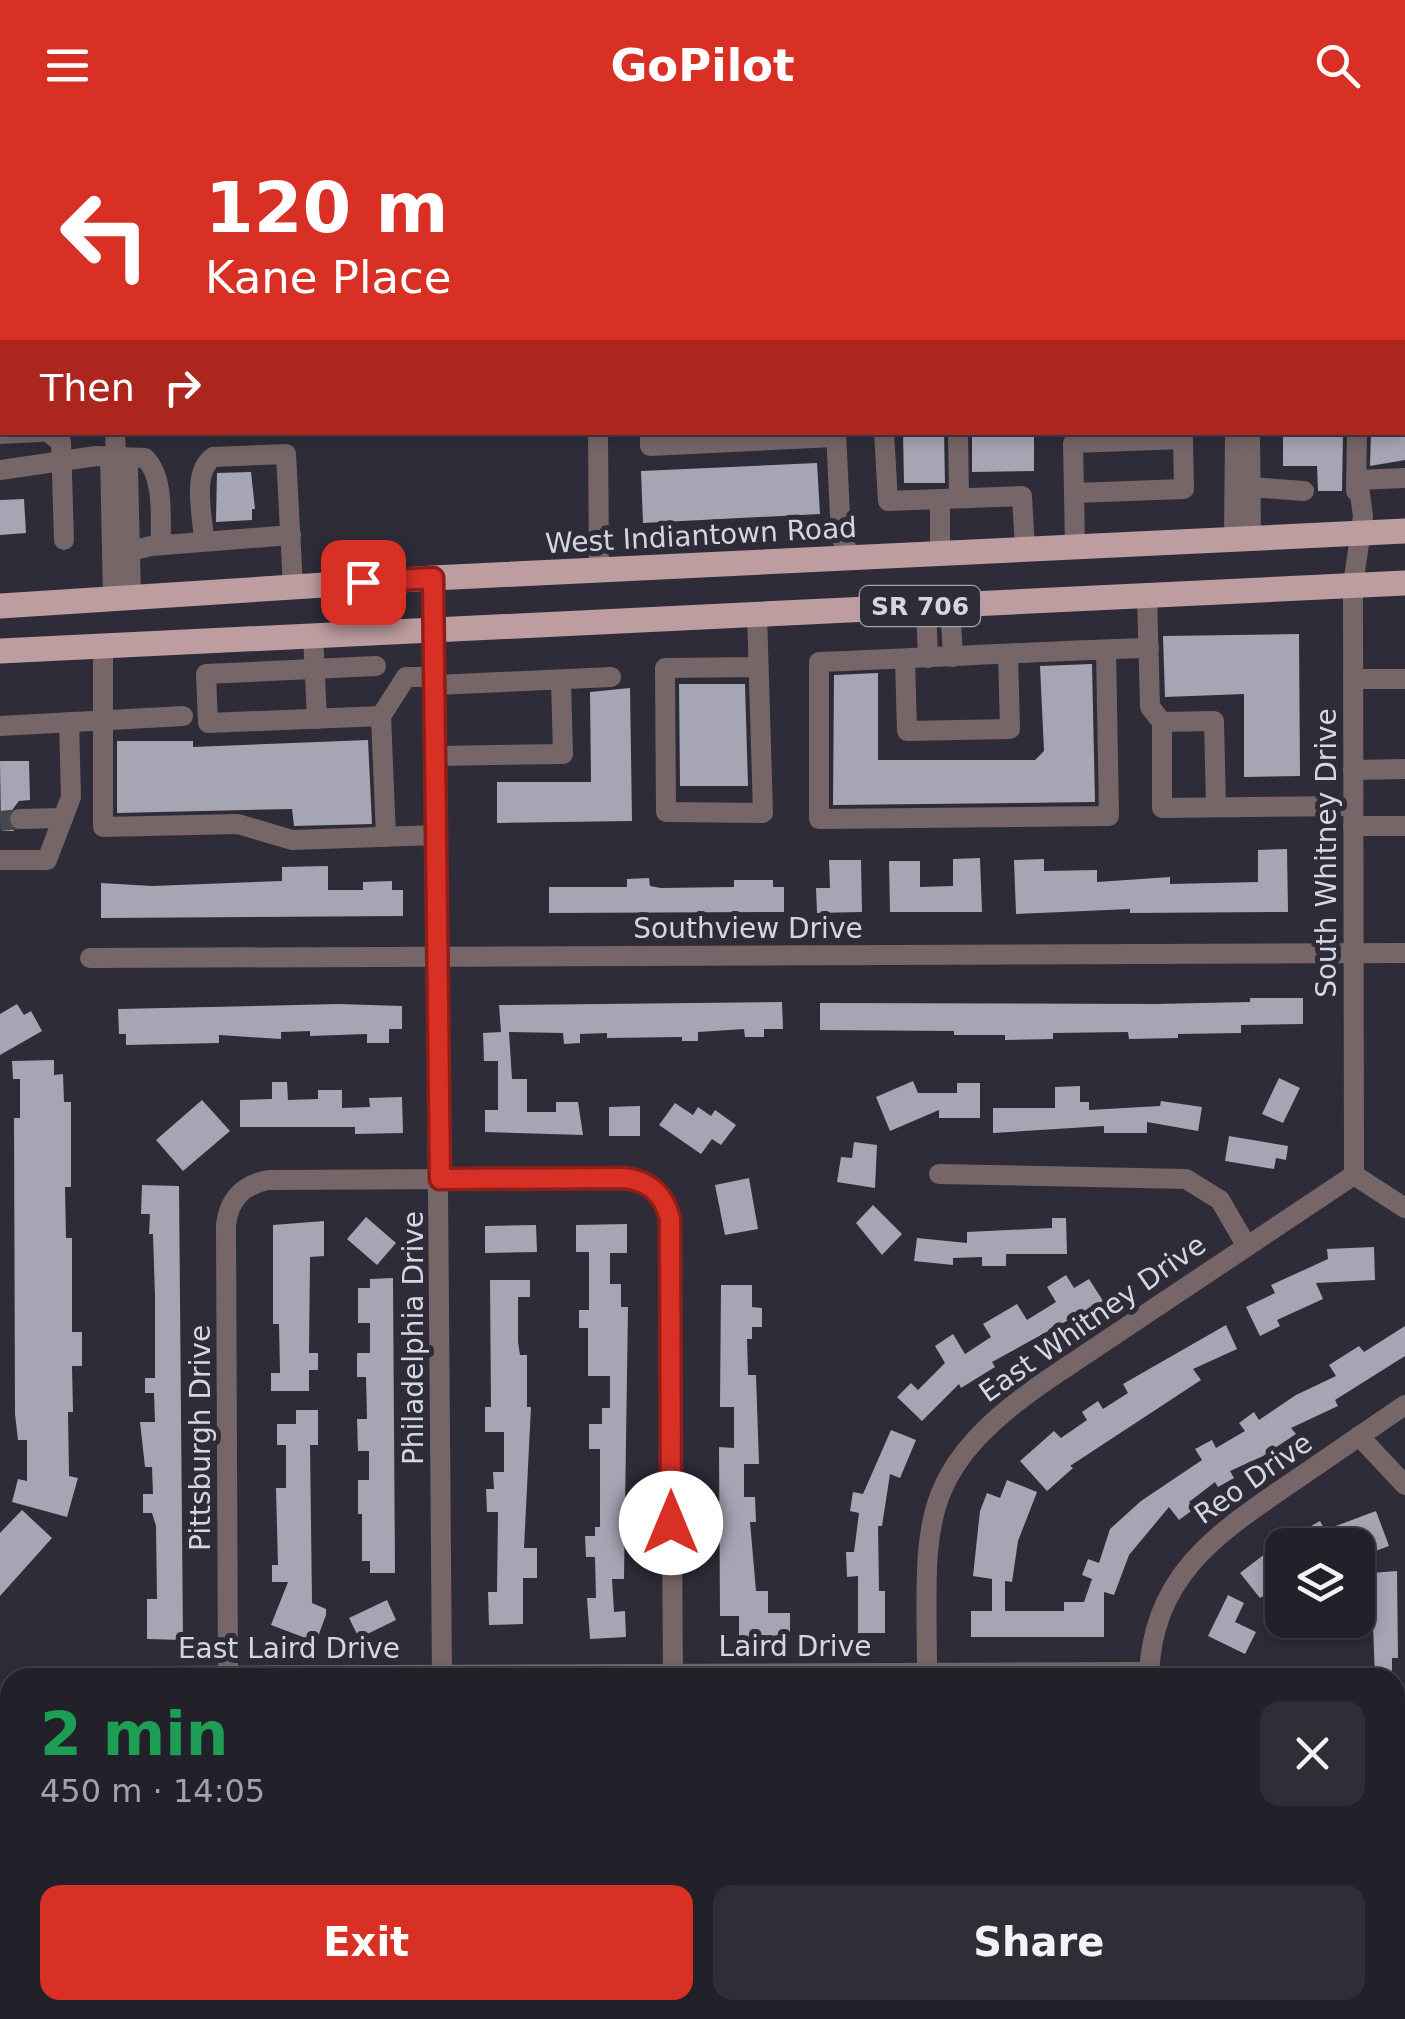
<!DOCTYPE html>
<html lang="en">
<head>
<meta charset="utf-8">
<style>
  body { margin:0; font-family:"DejaVu Sans",sans-serif; background:#2e2e36; color:#f1f3f6; height:100vh; display:flex; flex-direction:column; font-size:38px; white-space:nowrap }
  * { box-sizing:border-box; margin:0 }
  p { font-size:32px; color:#a2a3a8 }
  .icon { flex:none; width:55px; height:55px; fill:none; stroke:currentColor; stroke-width:2; stroke-linecap:round; stroke-linejoin:round }
  .map { position:relative; flex:1; overflow:hidden }
  .panel { position:absolute; left:0px; top:1538px; width:1405px; height:352px; display:flex; flex-direction:column; background:#22212a; border-radius:30px 30px 0 0; box-shadow:0 5px 15px #0003,0 0 0 2px #3f3e47 }
  .panel>* { flex:none }
  .hud { position:absolute; left:0px; top:0px; width:1405px; height:305px; box-shadow:0 5px 15px #0003,0 0 0 2px #3f3e47; background:#d93025; color:#fff; overflow:hidden }
  .controls { position:absolute; left:1265px; top:1398px; display:grid; gap:20px }
  .controls a { display:grid; place-items:center; width:110px; height:110px; border-radius:20px; background:#22212a; box-shadow:0 5px 15px #0003,0 0 0 2px #3f3e47; font-size:50px }
  .pin { position:absolute; display:grid; place-items:center; width:85px; height:85px; color:#fff; margin:-42px; border-radius:20px; box-shadow:0 5px 15px #0006 }
  .me { position:absolute; width:110px; margin:-55px; rotate:0deg; stroke-linejoin:round; filter:drop-shadow(0 0 8px #0008) }
  .turn { display:flex; align-items:center; gap:35px; height:210px; padding:0 40px; font-size:45px }
  .turn .icon { width:130px; height:130px; stroke-width:2.5 }
  .turn b { display:block; font-size:70px; line-height:85px }
  .then { display:flex; align-items:center; height:95px; padding:0 40px; background:#0003; gap:20px; font-size:38px }
  .round { display:grid; place-items:center; flex:none; width:105px; height:105px; border-radius:20px; background:#2e2e36 }
  .head { display:flex; align-items:center; justify-content:space-between; height:170px; padding:0 40px }
  h1 { font-size:60px; font-weight:600; line-height:75px; color:#1e9e55 }
  .action { display:flex; gap:20px; margin-top:auto; padding:20px 40px }
  .action a { flex:1; height:115px; border-radius:20px; background:#d93025; color:#fff; font-size:40px; font-weight:600; line-height:115px; text-align:center }
  .action a+a { background:#2e2e36; color:#f1f3f6 }
  header { display:flex; justify-content:space-between; align-items:center; height:130px; padding:0 40px; background:#d93025; color:#fff; font-size:45px; font-weight:600 }
  .map>svg:first-child { display:block }
</style>
</head>
<body>
<header><svg class="icon" aria-label="menu" viewBox="0 0 24 24"><path d="M4 6h16M4 12h16M4 18h16"/></svg>GoPilot<svg class="icon" aria-label="search" viewBox="0 0 24 24"><circle cx="10" cy="10" r="6"/><path d="M15 15l6 6"/></svg></header>
<div class="map">
<svg width="1405" height="1889" viewBox="0 0 1405 1889">
  <rect width="100%" height="100%" fill="#2d2c38"/>
  <g fill="#a5a5b4">
    <path d="M 903,302 L 944,302 L 945,353 L 904,353 Z"/>
    <path d="M 972,302 L 1034,302 L 1034,341 L 972,342 Z"/>
    <path d="M 1283,302 L 1343,302 L 1342,361 L 1318,361 L 1317,336 L 1283,336 Z"/>
    <path d="M 1371,302 L 1405,302 L 1405,330 L 1370,336 Z"/>
    <path d="M 817,333 L 820,384 L 643,393 L 641,341 Z"/>
    <path d="M 251,342 L 255,379 L 252,379 L 252,390 L 216,392 L 217,343 Z"/>
    <path d="M 24,369 L 26,403 L 0,405 L 0,370 Z"/>
    <path d="M 1299,504 L 1300,646 L 1244,647 L 1244,564 L 1165,567 L 1163,506 Z"/>
    <path d="M 1092,534 L 1095,672 L 833,675 L 834,545 L 878,543 L 878,630 L 1035,630 L 1044,621 L 1040,536 Z"/>
    <path d="M 679,554 L 745,554 L 748,656 L 680,656 Z"/>
    <path d="M 630,558 L 632,691 L 497,693 L 497,652 L 591,652 L 590,562 Z"/>
    <path d="M 368,610 L 372,694 L 294,696 L 292,679 L 117,683 L 117,611 L 193,611 L 193,617 Z"/>
    <path d="M 0,631 L 29,631 L 30,670 L 19,671 L 6,688 L 14,701 L 1,701 Z"/>
    <path d="M 1287,719 L 1288,782 L 1130,783 L 1130,779 L 1016,784 L 1014,730 L 1044,729 L 1044,741 L 1097,740 L 1097,752 L 1170,747 L 1170,754 L 1258,752 L 1258,720 Z"/>
    <path d="M 980,728 L 982,782 L 890,782 L 889,731 L 920,731 L 920,757 L 953,756 L 953,729 Z"/>
    <path d="M 829,730 L 861,730 L 862,782 L 817,783 L 816,758 L 830,758 Z"/>
    <path d="M 328,736 L 328,760 L 363,760 L 363,752 L 392,751 L 392,760 L 403,760 L 403,786 L 101,788 L 101,753 L 152,756 L 282,751 L 282,737 Z"/>
    <path d="M 649,748 L 650,756 L 661,758 L 734,757 L 734,750 L 773,750 L 773,757 L 784,757 L 784,782 L 549,783 L 549,757 L 627,757 L 627,749 Z"/>
    <path d="M 1250,868 L 1303,868 L 1303,894 L 1241,895 L 1241,903 L 1178,904 L 1178,908 L 1129,909 L 1128,902 L 1053,903 L 1053,909 L 1005,910 L 1005,905 L 954,905 L 954,901 L 820,900 L 820,873 L 1155,874 L 1250,872 Z"/>
    <path d="M 782,872 L 783,899 L 764,899 L 764,907 L 745,907 L 744,899 L 698,902 L 698,911 L 682,911 L 682,907 L 607,908 L 607,903 L 580,904 L 580,913 L 564,914 L 563,903 L 509,902 L 512,949 L 527,949 L 527,982 L 556,982 L 556,972 L 578,972 L 583,1005 L 485,1002 L 485,980 L 498,980 L 498,931 L 484,931 L 483,903 L 501,902 L 499,875 Z"/>
    <path d="M 17,874 L 24,885 L 31,881 L 42,901 L 0,925 L 0,884 Z"/>
    <path d="M 339,874 L 402,876 L 402,899 L 389,899 L 389,913 L 367,913 L 367,904 L 310,906 L 310,901 L 281,902 L 281,909 L 219,905 L 219,913 L 126,915 L 126,904 L 119,904 L 118,879 Z"/>
    <path d="M 54,930 L 54,945 L 63,944 L 64,972 L 71,972 L 71,1057 L 65,1057 L 66,1108 L 72,1108 L 72,1202 L 82,1202 L 82,1236 L 72,1236 L 73,1282 L 68,1282 L 69,1346 L 78,1348 L 67,1387 L 12,1372 L 18,1349 L 27,1351 L 27,1310 L 18,1310 L 15,1284 L 14,988 L 20,988 L 20,949 L 13,949 L 12,931 Z"/>
    <path d="M 1279,948 L 1300,958 L 1283,993 L 1262,984 Z"/>
    <path d="M 913,951 L 918,963 L 957,963 L 957,953 L 980,953 L 980,988 L 939,988 L 939,980 L 890,1001 L 876,967 Z"/>
    <path d="M 272,952 L 287,952 L 288,970 L 318,969 L 318,960 L 342,960 L 342,978 L 370,977 L 369,968 L 402,967 L 403,1003 L 355,1004 L 355,997 L 240,997 L 240,970 L 272,969 Z"/>
    <path d="M 1080,956 L 1080,972 L 1089,972 L 1089,980 L 1160,976 L 1161,971 L 1202,977 L 1198,1001 L 1147,992 L 1147,1003 L 1104,1003 L 1104,996 L 993,1003 L 993,978 L 1055,978 L 1055,957 Z"/>
    <path d="M 202,970 L 230,1001 L 183,1041 L 156,1010 Z"/>
    <path d="M 675,973 L 693,985 L 698,977 L 711,986 L 715,980 L 736,995 L 721,1015 L 712,1009 L 701,1024 L 659,995 Z"/>
    <path d="M 640,976 L 640,1006 L 609,1006 L 609,977 Z"/>
    <path d="M 1229,1006 L 1288,1016 L 1286,1030 L 1276,1028 L 1274,1039 L 1225,1031 Z"/>
    <path d="M 854,1012 L 877,1015 L 875,1058 L 837,1052 L 841,1027 L 852,1028 Z"/>
    <path d="M 749,1048 L 758,1099 L 725,1105 L 715,1055 Z"/>
    <path d="M 142,1055 L 179,1056 L 183,1510 L 147,1509 L 147,1469 L 157,1469 L 156,1396 L 152,1383 L 143,1383 L 143,1364 L 153,1364 L 152,1337 L 145,1337 L 140,1292 L 155,1292 L 154,1263 L 145,1263 L 145,1248 L 155,1248 L 155,1166 L 153,1104 L 149,1104 L 150,1084 L 141,1084 Z"/>
    <path d="M 873,1075 L 902,1104 L 882,1125 L 856,1093 Z"/>
    <path d="M 366,1087 L 396,1113 L 377,1135 L 347,1109 Z"/>
    <path d="M 1052,1088 L 1066,1088 L 1067,1124 L 1006,1124 L 1006,1136 L 982,1136 L 982,1127 L 953,1128 L 953,1135 L 914,1131 L 917,1108 L 967,1113 L 967,1102 L 1052,1098 Z"/>
    <path d="M 324,1091 L 324,1126 L 310,1127 L 309,1223 L 318,1223 L 318,1240 L 309,1240 L 309,1261 L 271,1261 L 271,1243 L 280,1243 L 279,1194 L 273,1194 L 273,1095 Z"/>
    <path d="M 627,1094 L 627,1123 L 610,1123 L 610,1154 L 621,1154 L 621,1177 L 628,1177 L 624,1449 L 612,1449 L 614,1482 L 625,1481 L 626,1507 L 590,1509 L 587,1468 L 596,1468 L 595,1427 L 586,1427 L 585,1406 L 595,1406 L 595,1397 L 600,1397 L 600,1319 L 589,1319 L 589,1294 L 602,1294 L 602,1278 L 610,1278 L 610,1246 L 588,1246 L 588,1198 L 579,1198 L 579,1180 L 589,1180 L 589,1122 L 576,1122 L 576,1095 Z"/>
    <path d="M 536,1095 L 537,1122 L 485,1123 L 485,1096 Z"/>
    <path d="M 1374,1117 L 1375,1150 L 1316,1153 L 1323,1169 L 1277,1190 L 1280,1196 L 1260,1206 L 1246,1177 L 1275,1163 L 1271,1155 L 1328,1129 L 1327,1119 Z"/>
    <path d="M 1066,1145 L 1074,1158 L 1089,1149 L 1103,1171 L 992,1232 L 995,1237 L 961,1258 L 959,1254 L 922,1291 L 897,1267 L 911,1253 L 918,1260 L 945,1233 L 935,1216 L 953,1204 L 965,1224 L 991,1207 L 983,1194 L 1017,1174 L 1027,1190 L 1056,1172 L 1047,1157 Z"/>
    <path d="M 393,1148 L 395,1443 L 370,1443 L 370,1431 L 362,1431 L 362,1384 L 358,1384 L 358,1350 L 369,1350 L 369,1321 L 358,1321 L 357,1289 L 367,1289 L 366,1247 L 357,1247 L 357,1223 L 370,1223 L 370,1193 L 358,1193 L 358,1158 L 370,1158 L 370,1149 Z"/>
    <path d="M 490,1150 L 530,1150 L 530,1167 L 518,1167 L 518,1212 L 520,1225 L 527,1225 L 527,1277 L 531,1277 L 524,1418 L 537,1418 L 537,1448 L 523,1448 L 523,1494 L 489,1495 L 488,1462 L 497,1462 L 498,1382 L 487,1382 L 486,1359 L 494,1359 L 493,1342 L 504,1342 L 504,1302 L 485,1302 L 485,1277 L 491,1277 Z"/>
    <path d="M 721,1155 L 752,1155 L 752,1177 L 762,1178 L 762,1197 L 752,1197 L 752,1209 L 747,1209 L 748,1245 L 756,1245 L 759,1334 L 744,1334 L 744,1367 L 755,1367 L 756,1392 L 750,1392 L 756,1461 L 768,1461 L 768,1483 L 790,1483 L 790,1506 L 739,1507 L 739,1486 L 720,1486 L 719,1317 L 734,1318 L 734,1277 L 720,1277 Z"/>
    <path d="M 1226,1195 L 1237,1219 L 1193,1239 L 1201,1250 L 1070,1336 L 1073,1338 L 1047,1361 L 1020,1331 L 1054,1301 L 1061,1308 L 1087,1290 L 1082,1282 L 1098,1271 L 1103,1279 L 1128,1263 L 1123,1254 Z"/>
    <path d="M 1405,1196 L 1405,1226 L 1335,1270 L 1338,1276 L 1291,1298 L 1296,1304 L 1263,1326 L 1230,1341 L 1234,1348 L 1218,1357 L 1215,1352 L 1189,1372 L 1194,1379 L 1179,1390 L 1169,1377 L 1129,1425 L 1114,1465 L 1104,1462 L 1104,1507 L 971,1507 L 971,1481 L 992,1481 L 992,1449 L 973,1446 L 980,1381 L 987,1363 L 1000,1368 L 1007,1350 L 1037,1362 L 1018,1411 L 1012,1452 L 1005,1451 L 1005,1481 L 1064,1481 L 1064,1472 L 1084,1472 L 1092,1449 L 1082,1445 L 1088,1429 L 1099,1433 L 1110,1399 L 1141,1371 L 1202,1330 L 1195,1319 L 1212,1310 L 1216,1318 L 1245,1301 L 1239,1293 L 1254,1282 L 1259,1290 L 1296,1265 L 1336,1246 L 1329,1235 L 1359,1216 L 1364,1222 Z"/>
    <path d="M 296,1280 L 318,1280 L 318,1315 L 310,1315 L 312,1473 L 326,1479 L 326,1485 L 316,1512 L 271,1495 L 288,1452 L 272,1452 L 272,1435 L 278,1435 L 276,1358 L 286,1358 L 286,1315 L 277,1315 L 277,1294 L 296,1294 Z"/>
    <path d="M 891,1300 L 916,1310 L 900,1348 L 890,1344 L 882,1396 L 878,1396 L 879,1461 L 885,1461 L 885,1503 L 858,1503 L 858,1446 L 847,1447 L 846,1422 L 854,1422 L 859,1383 L 850,1381 L 853,1362 L 863,1364 Z"/>
    <path d="M 22,1380 L 52,1408 L 0,1466 L 0,1403 Z"/>
    <path d="M 1376,1381 L 1389,1416 L 1367,1424 L 1364,1415 L 1353,1415 L 1348,1403 L 1333,1415 L 1277,1415 L 1320,1391 L 1325,1400 Z"/>
    <path d="M 1270,1420 L 1282,1436 L 1282,1444 L 1274,1451 L 1279,1457 L 1260,1468 L 1240,1443 Z"/>
    <path d="M 1397,1441 L 1398,1528 L 1392,1528 L 1392,1548 L 1375,1548 L 1371,1443 Z"/>
    <path d="M 1228,1465 L 1244,1473 L 1235,1492 L 1256,1502 L 1245,1524 L 1208,1506 Z"/>
    <path d="M 387,1470 L 396,1490 L 359,1508 L 349,1488 Z"/>
  </g>
  <g fill="none" stroke-linecap="round" stroke-linejoin="round">
    <path stroke="#464651" stroke-width="20" stroke-dasharray="20 10" stroke-linecap="butt" d="M 0,691 L 20,689"/>
    <g stroke="#766667" stroke-width="20">
      <path d="M 593,0 L 593,2"/>
      <path d="M 649,0 L 649,2"/>
      <path d="M 911,0 L 911,2"/>
      <path d="M 1158,0 L 1158,2"/>
      <path d="M 270,2 L 271,0"/>
      <path d="M 0,31 L 2,31"/>
      <path d="M 0,110 L 2,110"/>
      <path d="M 1402,192 L 1405,192"/>
      <path d="M 0,216 L 2,215"/>
      <path d="M 0,270 L 2,270"/>
      <path d="M 48,302 L 61,312 L 64,410"/>
      <path d="M 115,302 L 116,324 L 128,339 L 131,467"/>
      <path d="M 598,302 L 599,441"/>
      <path d="M 650,302 L 650,316 L 834,307"/>
      <path d="M 836,302 L 841,407 L 850,426"/>
      <path d="M 884,302 L 888,371 L 1022,366 L 1025,418"/>
      <path d="M 958,302 L 959,368"/>
      <path d="M 1250,302 L 1251,406"/>
      <path d="M 0,304 L 41,302"/>
      <path d="M 110,325 L 113,469"/>
      <path d="M 0,340 L 96,326 L 145,328 C 165,348 160,388 161,415"/>
      <path d="M 1358,350 L 1405,348"/>
      <path d="M 1250,357 L 1304,361"/>
      <path d="M 1356,361 L 1357,302"/>
      <path d="M 1074,363 L 1184,359 L 1183,309 L 1073,313 L 1075,415"/>
      <path d="M 940,369 L 940,423"/>
      <path d="M 1234,407 L 1235,302"/>
      <path d="M 204,411 C 203,386 191,343 213,327 L 286,324 L 293,457"/>
      <path d="M 131,421 L 151,416 L 291,405"/>
      <path d="M 433,448 L 442,1548"/>
      <path d="M 1147,465 L 1150,577 L 1162,592 L 1162,678 L 1353,676"/>
      <path d="M 950,474 L 953,527"/>
      <path d="M 926,475 L 928,528"/>
      <path d="M 757,483 L 763,683 L 666,682 L 665,538 L 759,537"/>
      <path d="M 313,505 L 317,589"/>
      <path d="M 103,516 L 103,697 L 238,694 L 292,710 L 437,705"/>
      <path d="M 1106,520 L 1109,686 L 819,689 L 819,532 C 929,528 1039,521 1149,518"/>
      <path d="M 905,529 L 907,601 L 1010,599 L 1008,525"/>
      <path d="M 376,536 L 206,544 L 208,593 L 381,586 L 406,547 L 436,547"/>
      <path d="M 1353,549 L 1405,549"/>
      <path d="M 436,555 L 611,547"/>
      <path d="M 381,586 L 386,707"/>
      <path d="M 1162,592 L 1214,591 L 1216,677"/>
      <path d="M 0,596 L 183,586"/>
      <path d="M 436,626 L 563,624 L 561,550"/>
      <path d="M 1353,640 L 1405,639"/>
      <path d="M 20,689 L 63,688"/>
      <path d="M 1353,696 L 1405,696"/>
      <path d="M 0,730 L 47,730 L 71,667 L 69,592"/>
      <path d="M 90,828 L 1405,823"/>
      <path d="M 939,1044 L 1186,1049 L 1220,1070 L 1246,1115"/>
      <path d="M 1354,1045 L 1353,455 L 1363,386 L 1358,350"/>
      <path d="M 1354,1045 L 1405,1078"/>
      <path d="M 1359,1306 L 1405,1355"/>
      <path d="M 137,1546 L 1149,1542"/>
      <path d="M 228,1548 L 226,1095 C 229,1069 243,1055 268,1050 L 624,1048 C 650,1051 664,1064 670,1089 L 673,1548"/>
      <path d="M 927,1548 C 927,1395 911,1344 1047,1250 L 1354,1045"/>
      <path d="M 1149,1548 C 1151,1447 1216,1404 1291,1353 C 1329,1327 1367,1301 1405,1275"/>
      <path d="M 230,1880 L 230,1889"/>
      <path d="M 443,1880 L 444,1889"/>
      <path d="M 676,1880 L 676,1889"/>
      <path d="M 965,1880 L 971,1889"/>
      <path d="M 1330,1880 L 1343,1889"/>
    </g>
    <g stroke="#bd9da0" stroke-width="25">
      <path d="M 0,476 L 433,448 L 1405,401"/>
      <path d="M 0,521 L 1405,453"/>
    </g>
  </g>
  <g fill="none" stroke-linecap="round" stroke-linejoin="round">
    <g stroke="#8d1f18" stroke-width="25">
      <path id="route" d="M 363,452 L 433,448 L 440,1049 L 624,1048 C 650,1051 664,1064 670,1089 L 671,1393"/>
    </g>
    <use href="#route" stroke="#d93025" stroke-width="18"/>
  </g>
  <g text-anchor="middle" stroke-width="10" stroke-linejoin="round" paint-order="stroke">
    <rect fill="#2d2c38" stroke="#a3a3ac" stroke-width="2.5" x="860" y="456" width="120" height="40" rx="8"/>
    <g font-size="25" font-weight="bold" fill="#d6d6de">
      <text x="920" y="485">SR 706</text>
    </g>
    <g font-size="28" fill="#d6d6de" stroke="#2d2c38">
      <text transform="translate(701 405) rotate(-3)" y="10">West Indiantown Road</text>
      <text transform="translate(1326 723) rotate(-90)" y="10">South Whitney Drive</text>
      <text x="748" y="808">Southview Drive</text>
      <text transform="translate(1092 1188) rotate(-35)" y="10">East Whitney Drive</text>
      <text transform="translate(413 1208) rotate(-90)" y="10">Philadelphia Drive</text>
      <text transform="translate(200 1308) rotate(-90)" y="10">Pittsburgh Drive</text>
      <text transform="translate(1253 1348) rotate(-35)" y="10">Reo Drive</text>
      <text x="795" y="1526">Laird Drive</text>
      <text x="289" y="1528">East Laird Drive</text>
    </g>
  </g>
</svg>
<div class="controls">
<a><svg class="icon" aria-label="layers" viewBox="0 0 24 24"><path d="M12 4l9 5-9 5-9-5zM3 14l9 5 9-5"/></svg></a>
</div>
<div class="pin" style="left:363px;top:452px;background:#d93025"><svg class="icon" aria-label="arrive" viewBox="0 0 24 24"><path d="M6 21V4h12l-3 4 3 4H6"/></svg></div>
<svg class="me" style="left:671px;top:1393px" viewBox="-20 -20 40 40"><circle r="19" fill="#fff"/><path d="M0-13L10 11 0 6-10 11z" fill="#d93025"/></svg>
<div class="hud">
<div class="turn"><svg class="icon" aria-label="left" viewBox="0 0 24 24"><path d="M17 20v-9H6M10 6l-5 5 5 5"/></svg><div><b>120 m</b>Kane Place</div></div>
<div class="then">Then<svg class="icon" aria-label="right" viewBox="0 0 24 24"><path d="M7 20v-9h11M14 6l5 5-5 5"/></svg></div>
</div>
<section class="panel">
<div class="head"><div><h1>2 min</h1><p>450 m · 14:05</p></div><a class="round"><svg class="icon" aria-label="close" viewBox="0 0 24 24"><path d="M6 6l12 12M18 6L6 18"/></svg></a></div>
<div class="action"><a>Exit</a><a>Share</a></div>
</section>
</div>
</body>
</html>
